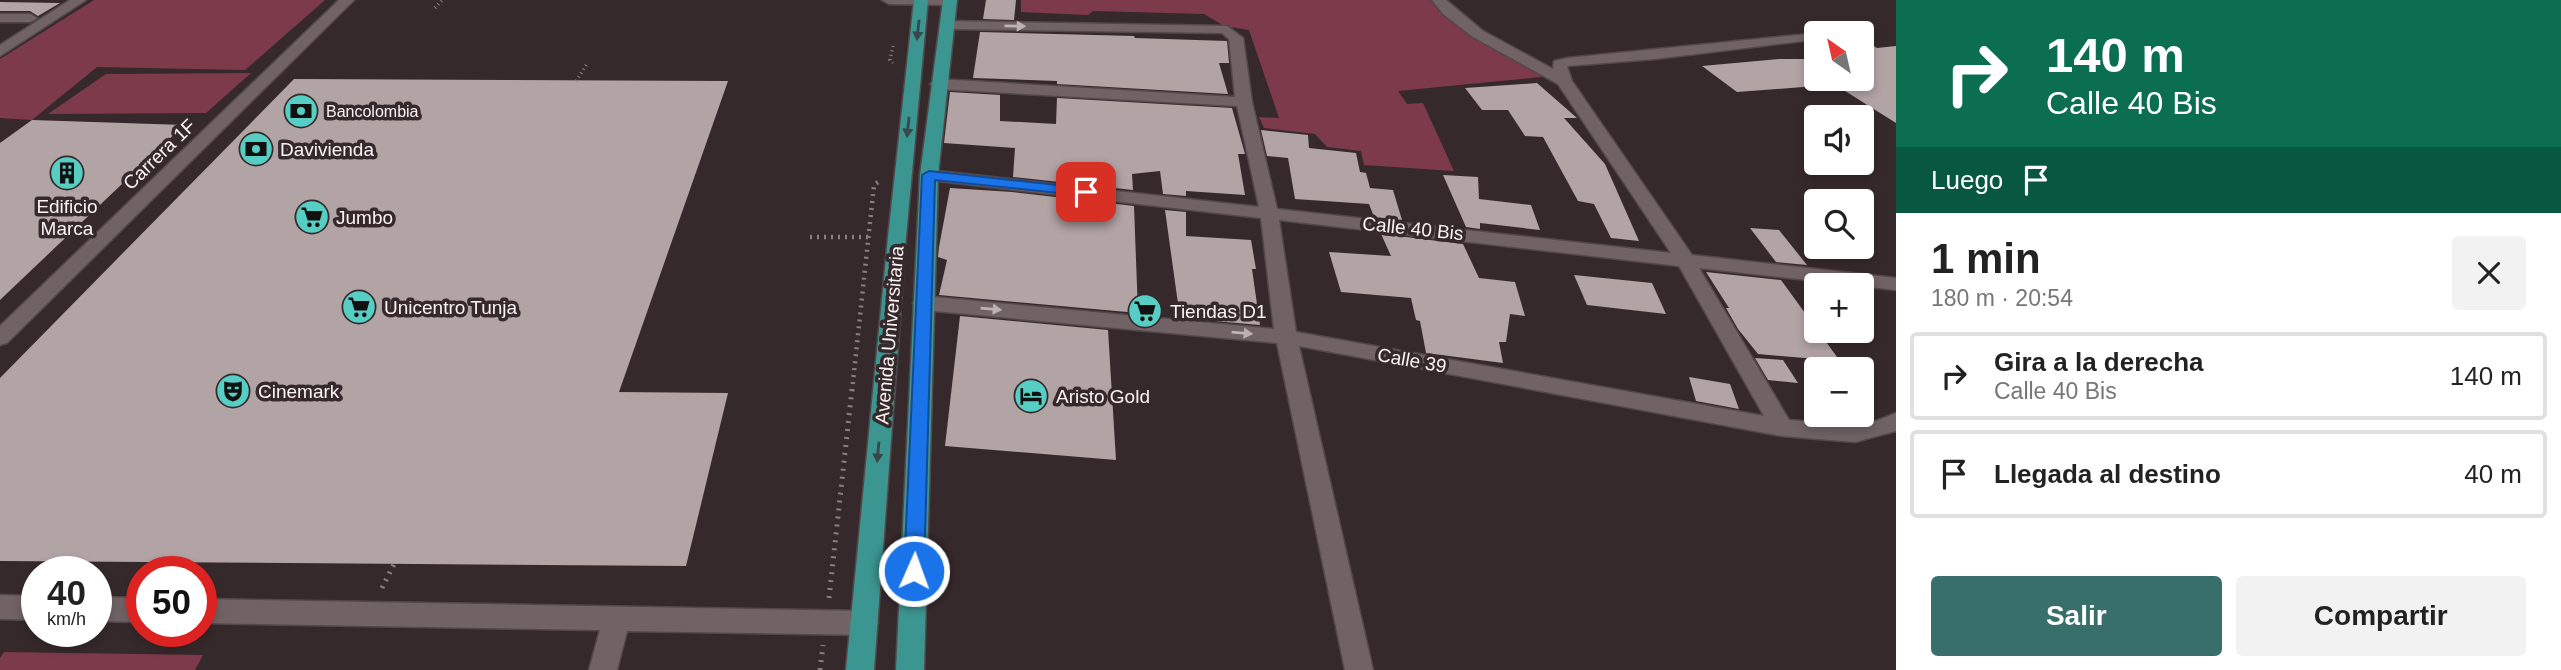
<!DOCTYPE html>
<html lang="es">
<head>
<meta charset="utf-8">
<style>
  body { margin:0; font-family:Arial,sans-serif; background:#f2f2f2; color:#222; height:100vh; display:flex; flex-direction:column; font-size:26px; white-space:nowrap }
  * { box-sizing:border-box; margin:0 }
  p { font-size:23px; color:#767676 }
  .icon { flex:none; width:38px; height:38px; fill:none; stroke:currentColor; stroke-width:2; stroke-linecap:round; stroke-linejoin:round }
  .map { position:relative; flex:1; overflow:hidden }
  .details { display:flex; flex-direction:column; background:#fff; width:665px }
  .details>* { flex:none }
  .banner { background:#0b6e4f; color:#fff; overflow:hidden }
  .needle { width:46px; rotate:326deg }
  .tools { position:absolute; left:1804px; top:21px; display:grid; gap:14px }
  .tools a { display:grid; place-items:center; width:70px; height:70px; border-radius:7px; background:#fff; box-shadow:0 4px 10px #0003; font-size:35px }
  .speed { position:absolute; left:21px; top:556px; display:flex; gap:14px; font-size:35px; font-weight:700; text-align:center }
  .speed>* { display:grid; place-content:center; width:91px; height:91px; border-radius:50%; background:#fff; box-shadow:0 4px 10px #0003; line-height:1 }
  .speed small { font-size:18px; font-weight:400 }
  .speed .limit { border:10px solid #d22; background:#fff; color:#111 }
  .pin { position:absolute; display:grid; place-items:center; width:60px; height:60px; color:#fff; margin:-30px; border-radius:14px; box-shadow:0 4px 10px #0006 }
  .me { position:absolute; width:77px; margin:-38px; rotate:2deg; stroke-linejoin:round; filter:drop-shadow(0 0 5px #0008) }
  .turn { display:flex; align-items:center; gap:24px; height:147px; padding:0 35px; font-size:32px }
  .turn .icon { width:91px; height:91px; stroke-width:2.5 }
  .turn b { display:block; font-size:49px; line-height:60px }
  .then { display:flex; align-items:center; height:66px; padding:0 35px; background:#0003; gap:14px; font-size:26px }
  .round { display:grid; place-items:center; flex:none; width:74px; height:74px; border-radius:7px; background:#f2f2f2 }
  .summary { display:flex; align-items:center; justify-content:space-between; height:119px; padding:0 35px }
  h1 { font-size:42px; font-weight:600; line-height:52px }
  .button { display:flex; gap:14px; margin-top:auto; padding:14px 35px }
  .button a { flex:1; height:80px; border-radius:7px; background:#396f6a; color:#fff; font-size:28px; font-weight:600; line-height:80px; text-align:center }
  .button a+a { background:#f2f2f2; color:#222 }
  ul { padding:0; list-style:none }
  li { display:flex; align-items:center; gap:21px; height:88px; margin:0 14px 10px; padding:0 21px; border:4px solid #e0e0e0; border-radius:7px }
  li div { flex:1 }
  li b { display:block; font-size:26px }
  li em { font-style:normal }
  main { display:flex; flex:1; min-height:0 }
  .map>svg:first-child { display:block }
</style>
</head>
<body>
<main>
<div class="map">
<svg width="1896" height="670" viewBox="0 0 1896 670">
  <rect width="100%" height="100%" fill="#36292c"/>
  <g fill="#7d3a4b">
    <path d="M 94,0 L 325,0 L 245,70 L 97,67 L 32,120 L 0,118 L 0,59 Z"/>
    <path d="M 1021,0 L 1436,0 L 1450,20 L 1551,76 L 1398,91 L 1407,104 L 1423,103 L 1454,171 L 1364,165 L 1361,151 L 1327,147 L 1315,134 L 1264,128 L 1259,117 L 1279,118 L 1249,30 L 1224,26 L 1204,14 L 1093,11 L 1088,15 L 1021,12 Z"/>
    <path d="M 251,73 L 206,113 L 48,114 L 106,74 Z"/>
    <path d="M 4,652 L 203,655 L 195,670 L 0,670 L 0,658 Z"/>
  </g>
  <g fill="#b2a3a5">
    <path d="M 986,0 L 1016,0 L 1014,20 L 983,19 Z"/>
    <path d="M 0,2 L 60,3 L 38,16 L 30,11 L 0,11 Z"/>
    <path d="M 980,32 L 1134,36 L 1135,38 L 1227,41 L 1229,63 L 1219,63 L 1228,94 L 1057,84 L 1057,81 L 973,78 Z"/>
    <path d="M 1862,39 L 1877,48 L 1896,46 L 1896,123 L 1826,79 L 1862,79 Z"/>
    <path d="M 1779,59 L 1816,59 L 1816,86 L 1737,92 L 1702,66 Z"/>
    <path d="M 294,79 L 728,81 L 619,392 L 728,393 L 686,566 L 0,561 L 0,378 Z"/>
    <path d="M 1537,83 L 1577,118 L 1564,118 L 1605,164 L 1639,241 L 1611,238 L 1594,204 L 1578,201 L 1543,137 L 1525,136 L 1508,110 L 1482,110 L 1465,88 Z"/>
    <path d="M 950,92 L 1000,95 L 1000,121 L 1056,124 L 1057,98 L 1232,108 L 1245,154 L 1238,154 L 1245,195 L 1186,191 L 1186,196 L 1163,194 L 1160,171 L 1132,174 L 1133,190 L 1013,177 L 1015,148 L 944,143 Z"/>
    <path d="M 32,120 L 184,125 L 0,300 L 0,143 Z"/>
    <path d="M 1261,130 L 1308,135 L 1309,148 L 1356,153 L 1360,172 L 1366,173 L 1370,188 L 1393,190 L 1402,220 L 1374,217 L 1369,204 L 1295,199 L 1288,158 L 1267,156 Z"/>
    <path d="M 1443,175 L 1478,177 L 1479,199 L 1531,205 L 1540,230 L 1480,223 L 1480,229 L 1466,227 Z"/>
    <path d="M 950,188 L 1012,192 L 1134,206 L 1138,313 L 939,295 L 947,260 L 938,257 L 939,247 Z"/>
    <path d="M 1165,210 L 1186,212 L 1186,236 L 1251,240 L 1256,269 L 1252,269 L 1260,325 L 1180,318 Z"/>
    <path d="M 1750,228 L 1779,230 L 1807,265 L 1776,262 Z"/>
    <path d="M 1381,234 L 1463,244 L 1479,278 L 1515,282 L 1525,316 L 1510,314 L 1506,342 L 1499,342 L 1503,363 L 1426,353 L 1420,321 L 1416,320 L 1411,298 L 1341,292 L 1329,252 L 1391,256 Z"/>
    <path d="M 1706,272 L 1781,280 L 1840,361 L 1758,354 L 1738,329 L 1726,308 L 1729,308 Z"/>
    <path d="M 1574,275 L 1652,283 L 1666,314 L 1587,305 Z"/>
    <path d="M 960,316 L 1108,330 L 1116,460 L 945,446 Z"/>
    <path d="M 1755,358 L 1783,360 L 1798,383 L 1768,380 Z"/>
    <path d="M 1689,377 L 1730,384 L 1739,409 L 1696,401 Z"/>
  </g>
  <g fill="none" stroke-linecap="round" stroke-linejoin="round">
    <g stroke="#52484a" stroke-width="3">
      <g id="minor">
        <path d="M 70,0 L 86,0 L 0,56 L 0,45 Z"/>
        <path d="M 339,0 L 354,0 L 7,343 L 0,345 L 0,326 Z"/>
        <path d="M 882,0 L 956,0 L 957,1 L 950,5 L 889,4 Z"/>
        <path d="M 1432,0 L 1446,0 L 1483,31 L 1553,69 L 1554,61 L 1567,58 L 1808,34 L 1810,37 L 1808,40 L 1803,41 L 1655,59 L 1567,66 L 1572,81 L 1692,255 L 1896,278 L 1896,290 L 1699,268 L 1789,420 L 1855,425 L 1876,421 L 1896,413 L 1896,431 L 1855,442 L 1782,436 L 1299,346 L 1373,670 L 1345,670 L 1277,343 L 923,310 L 916,308 L 913,303 L 916,298 L 923,296 L 1274,329 L 1261,218 L 929,180 L 920,175 L 929,170 L 1259,207 L 1237,106 L 938,89 L 930,84 L 938,79 L 1235,97 L 1229,39 L 1222,33 L 947,29 L 940,25 L 947,21 L 1227,26 L 1243,38 L 1252,102 L 1277,209 L 1671,253 L 1558,84 L 1473,37 L 1443,14 ZM 1279,220 L 1679,266 L 1764,416 L 1296,332 Z"/>
        <path d="M 0,14 L 30,14 L 37,18 L 30,22 L 0,22 Z"/>
        <path d="M 0,595 L 37,596 L 37,620 L 0,619 Z"/>
        <path d="M 96,597 L 142,598 L 142,622 L 96,621 Z"/>
        <path d="M 201,599 L 864,611 L 874,615 L 878,623 L 874,631 L 864,635 L 627,631 L 617,670 L 589,670 L 600,630 L 201,623 Z"/>
      </g>
    </g>
    <g stroke="#52484a" stroke-width="3">
      <g id="major">
        <path d="M 914,0 L 928,0 L 906,237 L 874,670 L 846,670 L 888,237 Z"/>
        <path d="M 943,0 L 957,0 L 938,175 L 924,670 L 896,670 L 920,175 Z"/>
      </g>
    </g>
    <g stroke="#897e81" stroke-width="3.5" stroke-dasharray="1 3.5" stroke-linecap="butt">
      <path d="M 435,8 L 442,0"/>
      <path d="M 893,46 L 890,60 L 893,63"/>
      <path d="M 576,81 L 587,64"/>
    </g>
    <g stroke="#897e81" stroke-width="4.5" stroke-dasharray="2 5" stroke-linecap="butt">
      <path d="M 810,237 L 872,237"/>
      <path d="M 852,391 L 874,185 L 881,180"/>
    </g>
    <g stroke="#897e81" stroke-width="5" stroke-dasharray="2 6" stroke-linecap="butt">
      <path d="M 382,588 L 394,564"/>
      <path d="M 829,598 L 852,389"/>
      <path d="M 820,670 L 823,645"/>
    </g>
    <use href="#minor" fill="#716365" fill-rule="evenodd"/>
    <use href="#major" fill="#3b9590" fill-rule="evenodd"/>
  </g>
  <defs><path id="oneway-solid" d="M-6-.8H1V-3.2L6.5 0L1 3.2V.8H-6Z" transform="scale(1.75)"/></defs>
  <g fill="#bcb2b3">
    <use href="#oneway-solid" transform="translate(1015 26) rotate(1)"/>
    <use href="#oneway-solid" transform="translate(991 309) rotate(5)"/>
    <use href="#oneway-solid" transform="translate(1242 333) rotate(5)"/>
  </g>
  <g fill="#38494a">
    <use href="#oneway-solid" transform="translate(918 30) rotate(96)"/>
    <use href="#oneway-solid" transform="translate(908 127) rotate(96)"/>
    <use href="#oneway-solid" transform="translate(878 452) rotate(95)"/>
  </g>
  <path fill="#1a73e8" stroke="#114b97" stroke-width="2" d="M 929,171 L 1086,188 L 1092,192 L 1086,196 L 935,180 L 924,571 L 921,577 L 914,579 L 907,577 L 904,571 L 922,175 Z"/>
  <defs>
    <g id="bank-disc" transform="scale(1.75)"><circle r="9.5" fill="#56cec3" stroke="#36292c"/><path d="M-6-4H6V4H-6ZM0-2.3a2.3 2.3 0 1 0 0 4.6a2.3 2.3 0 1 0 0-4.6Z" fill="#111"/></g>
    <g id="building-disc" transform="scale(1.75)"><circle r="9.5" fill="#56cec3" stroke="#36292c"/><path d="M-4-6H4V6H1V3H-1V6H-4ZM-2.5-4.3h1.7v1.8h-1.7ZM.8-4.3h1.7v1.8H.8ZM-2.5-1h1.7V.8h-1.7ZM.8-1h1.7V.8H.8Z" fill="#111"/></g>
    <g id="supermarket-disc" transform="scale(1.75)"><circle r="9.5" fill="#56cec3" stroke="#36292c"/><path d="M-6-5.5h2.5l.6 2H6L4.5 2H-2.5L-4.4-4H-6ZM-1.5 3.2a1.3 1.3 0 1 0 .1 0ZM3 3.2a1.3 1.3 0 1 0 .1 0Z" fill="#111"/></g>
    <g id="theatre-disc" transform="scale(1.75)"><circle r="9.5" fill="#56cec3" stroke="#36292c"/><path d="M-5-5.5Q0-4 5-5.5V0Q5 5 0 6Q-5 5-5 0ZM-3.3-2.5H-1v1.5H-3.3ZM1-2.5H3.3v1.5H1ZM-2.8 1Q0 5.5 2.8 1Z" fill="#111"/></g>
    <g id="hotel-disc" transform="scale(1.75)"><circle r="9.5" fill="#56cec3" stroke="#36292c"/><path d="M-6-4.5h1.5V1H6V5H4.5V3h-9V5H-6ZM-4 0a1.8 1.8 0 1 1 3.6 0ZM.5 0V-2.5h3Q6-2.5 6 0Z" fill="#111"/></g>
  </defs>
  <g fill-rule="evenodd">
    <use href="#bank-disc" x="301" y="111"/>
    <use href="#bank-disc" x="256" y="149"/>
    <use href="#building-disc" x="67" y="173"/>
    <use href="#supermarket-disc" x="312" y="217"/>
    <use href="#supermarket-disc" x="359" y="307"/>
    <use href="#supermarket-disc" x="1145" y="311"/>
    <use href="#theatre-disc" x="233" y="391"/>
    <use href="#hotel-disc" x="1031" y="396"/>
  </g>
  <g text-anchor="middle" stroke-width="7" stroke-linejoin="round" paint-order="stroke">
    <g font-size="16" fill="#faf2f3" stroke="#36292c" text-anchor="start">
      <text x="326" y="117">Bancolombia</text>
    </g>
    <g font-size="19" fill="#faf2f3" stroke="#36292c" text-anchor="start">
      <text x="280" y="156">Davivienda</text>
      <text x="67" y="213" text-anchor="middle">Edificio<tspan x="67" dy="22">Marca</tspan></text>
      <text x="336" y="224">Jumbo</text>
      <text x="384" y="314">Unicentro Tunja</text>
      <text x="1170" y="318">Tiendas D1</text>
      <text x="258" y="398">Cinemark</text>
      <text x="1056" y="403">Aristo Gold</text>
    </g>
    <g font-size="19" fill="#faf2f3" stroke="#36292c">
      <text transform="translate(159 154) rotate(-44)" y="7">Carrera 1F</text>
      <text transform="translate(1413 228) rotate(6)" y="7">Calle 40 Bis</text>
      <text transform="translate(889 335) rotate(-85)" y="7">Avenida Universitaria</text>
      <text transform="translate(1412 360) rotate(10)" y="7">Calle 39</text>
    </g>
  </g>
</svg>
<div class="tools">
<a><svg class="needle" viewBox="-14 -14 28 28"><path d="M0-13l5 13h-10z" fill="#e53935"/><path d="M0 13l5-13h-10z" fill="#767676"/></svg></a>
<a><svg class="icon" aria-label="sound" viewBox="0 0 24 24"><path d="M4 9h4l5-4v14l-5-4H4zM17 9q2 3 0 6"/></svg></a>
<a><svg class="icon" aria-label="search" viewBox="0 0 24 24"><circle cx="10" cy="10" r="6"/><path d="M15 15l6 6"/></svg></a>
<a>+</a>
<a>−</a>
</div>
<div class="speed"><div>40<small>km/h</small></div><div class="limit">50</div></div>
<div class="pin" style="left:1086px;top:192px;background:#d93025"><svg class="icon" aria-label="arrive" viewBox="0 0 24 24"><path d="M6 21V4h12l-3 4 3 4H6"/></svg></div>
<svg class="me" style="left:914px;top:571px" viewBox="-20 -20 40 40"><circle r="17" fill="#1a73e8" stroke="#fff" stroke-width="3"/><path d="M0-11L8 9 0 5-8 9z" fill="#fff"/></svg>
</div>
<section class="details">
<div class="banner">
<div class="turn"><svg class="icon" aria-label="right" viewBox="0 0 24 24"><path d="M7 20v-9h11M14 6l5 5-5 5"/></svg><div><b>140 m</b>Calle 40 Bis</div></div>
<div class="then">Luego<svg class="icon" aria-label="arrive" viewBox="0 0 24 24"><path d="M6 21V4h12l-3 4 3 4H6"/></svg></div>
</div>
<div class="summary"><div><h1>1 min</h1><p>180 m · 20:54</p></div><a class="round"><svg class="icon" aria-label="close" viewBox="0 0 24 24"><path d="M6 6l12 12M18 6L6 18"/></svg></a></div>
<ul>
<li><svg class="icon" aria-label="right" viewBox="0 0 24 24"><path d="M7 20v-9h11M14 6l5 5-5 5"/></svg><div><b>Gira a la derecha</b><p>Calle 40 Bis</p></div><em>140 m</em></li>
<li><svg class="icon" aria-label="arrive" viewBox="0 0 24 24"><path d="M6 21V4h12l-3 4 3 4H6"/></svg><div><b>Llegada al destino</b></div><em>40 m</em></li>
</ul>
<div class="button"><a>Salir</a><a>Compartir</a></div>
</section>
</main>
</body>
</html>
